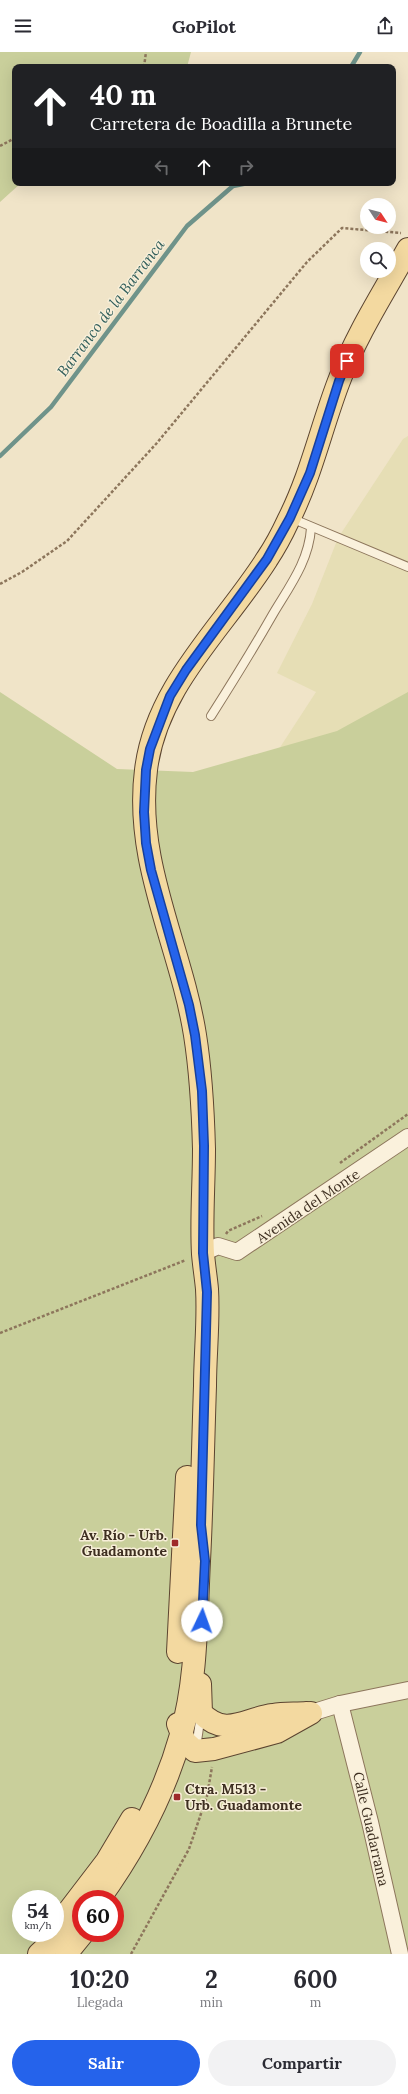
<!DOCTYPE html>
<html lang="es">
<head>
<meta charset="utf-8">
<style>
  body { margin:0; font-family:Lora,serif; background:#f2f2f3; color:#2b2b33; height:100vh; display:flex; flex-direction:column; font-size:15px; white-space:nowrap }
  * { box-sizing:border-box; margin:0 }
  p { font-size:13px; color:#7c7c81 }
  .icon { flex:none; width:22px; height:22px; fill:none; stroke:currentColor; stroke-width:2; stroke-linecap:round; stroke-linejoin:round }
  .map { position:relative; height:1902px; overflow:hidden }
  .details { display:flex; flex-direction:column; background:#fff; flex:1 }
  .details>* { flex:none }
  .top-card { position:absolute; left:12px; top:12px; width:384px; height:122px; border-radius:8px; box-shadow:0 4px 16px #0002; background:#202124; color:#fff; overflow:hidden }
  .needle { width:26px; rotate:126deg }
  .fabs { position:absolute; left:360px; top:146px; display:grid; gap:8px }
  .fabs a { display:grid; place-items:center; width:36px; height:36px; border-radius:50%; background:#fff; box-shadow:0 4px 16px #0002; font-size:20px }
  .speed { position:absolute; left:12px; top:1838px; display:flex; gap:8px; font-size:20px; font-weight:700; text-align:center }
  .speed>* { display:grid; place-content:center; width:52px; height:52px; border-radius:50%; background:#fff; box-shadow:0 4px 16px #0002; line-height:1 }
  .speed small { font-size:10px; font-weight:400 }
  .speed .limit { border:6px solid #d22; background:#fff; color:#111 }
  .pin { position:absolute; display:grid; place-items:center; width:34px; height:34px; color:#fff; margin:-17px; border-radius:8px; box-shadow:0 2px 6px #0006 }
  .me { position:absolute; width:44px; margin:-22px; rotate:3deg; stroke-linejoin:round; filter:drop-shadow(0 0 3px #0008) }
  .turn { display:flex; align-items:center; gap:14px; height:84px; padding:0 12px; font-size:18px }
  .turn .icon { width:52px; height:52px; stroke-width:2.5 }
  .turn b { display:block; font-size:28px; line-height:34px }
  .lanes { display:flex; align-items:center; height:38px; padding:0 12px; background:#0003; justify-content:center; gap:20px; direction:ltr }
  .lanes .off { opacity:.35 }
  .eta { display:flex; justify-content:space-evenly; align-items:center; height:68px; text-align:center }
  .eta b { font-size:24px; font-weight:700; line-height:28px }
  .cta { display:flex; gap:8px; margin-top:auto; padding:8px 12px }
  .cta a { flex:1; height:46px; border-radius:24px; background:#2563eb; color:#fff; font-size:16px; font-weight:700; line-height:46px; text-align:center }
  .cta a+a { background:#f2f2f3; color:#2b2b33 }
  header { display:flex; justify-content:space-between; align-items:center; height:52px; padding:0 12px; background:#fff; font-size:18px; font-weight:700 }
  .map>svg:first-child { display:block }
</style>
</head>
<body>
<header><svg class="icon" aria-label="menu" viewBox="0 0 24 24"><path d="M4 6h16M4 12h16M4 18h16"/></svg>GoPilot<svg class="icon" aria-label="share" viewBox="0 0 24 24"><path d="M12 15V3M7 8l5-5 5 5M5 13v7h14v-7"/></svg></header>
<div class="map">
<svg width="408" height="1902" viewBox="0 0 408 1902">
  <rect width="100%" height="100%" fill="#f0e4c8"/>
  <path fill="#e6deb5" d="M 408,384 L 408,786 L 264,720 L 316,640 L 277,621 L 312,552 L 338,486 L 403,387 Z"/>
  <g fill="#c9cf9b" fill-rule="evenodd">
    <path d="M 0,0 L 191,0 L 187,15 L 15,15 L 15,131 L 21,131 L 0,150 Z"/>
    <path d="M 0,640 L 117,717 L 193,720 L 337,679 L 408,640 L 408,1902 L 0,1902 ZM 21,1847 L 55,1847 L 55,1881 L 21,1881 ZM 81,1847 L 115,1847 L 115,1881 L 81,1881 Z"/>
  </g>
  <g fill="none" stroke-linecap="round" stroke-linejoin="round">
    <g stroke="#6f938a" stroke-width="4.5">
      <path d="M 351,15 L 360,0"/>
      <path d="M 0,404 L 51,355 L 187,174 L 233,134 L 248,131"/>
    </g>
    <g stroke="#8d765c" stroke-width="10">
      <g id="lane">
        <path d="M 291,466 L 408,515"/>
        <path d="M 211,664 C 232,631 253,597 273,562 C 289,535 309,509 311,476"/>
        <path d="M 196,1696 L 201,1662"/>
      </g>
    </g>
    <g stroke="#8d765c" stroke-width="18">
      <g id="street">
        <path d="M 203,1201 L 218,1194 L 237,1200 L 408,1085"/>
        <path d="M 340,1652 L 370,1770 L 400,1902"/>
        <path d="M 311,1661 L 340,1652 L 408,1638"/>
      </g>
    </g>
    <g stroke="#5b4430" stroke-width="24">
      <g id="primary">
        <path d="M 178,1600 L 187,1425"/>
        <path d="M 200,1632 L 201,1661 C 226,1686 244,1667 273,1663 C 284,1661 296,1662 307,1661"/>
        <path d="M 178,1672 L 185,1690 L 195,1699 L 214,1697 L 277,1680 L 311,1661"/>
        <path d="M 99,1847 C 135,1797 164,1743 181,1683 C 197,1628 196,1567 199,1509 C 202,1451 203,1392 205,1334 C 205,1302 209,1269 207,1237 C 206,1226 204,1214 203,1202 C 201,1168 204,1132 204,1097 C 203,1059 201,1021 195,983 C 181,894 134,811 146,718 C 156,634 224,575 267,507 C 275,495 282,482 288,469 C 311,424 321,376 339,329 C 356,283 384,240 408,197"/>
        <path d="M 55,1877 L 107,1809 L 132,1767"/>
        <path d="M 39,1902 L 52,1890 L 69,1868"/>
        <path d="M 66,1902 L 83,1881"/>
      </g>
    </g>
    <g stroke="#8d765c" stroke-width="2.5" stroke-dasharray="3 2" stroke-linecap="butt">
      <path d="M 144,15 L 146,0"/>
      <path d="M 0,94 L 15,86"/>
      <path d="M 0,532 L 22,520 L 67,489 L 156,392 L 307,210 L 342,176 L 401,181"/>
      <path d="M 340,1111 L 408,1062"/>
      <path d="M 226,1182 L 228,1179 L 262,1164"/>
      <path d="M 0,1281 L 186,1208"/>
      <path d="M 131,1902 L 189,1797 L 207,1744 L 212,1715"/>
    </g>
    <use href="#lane" stroke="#faf1dc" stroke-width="8"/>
    <use href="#street" stroke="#faf1dc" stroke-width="16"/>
    <use href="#primary" stroke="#f3d9a0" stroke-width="22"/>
  </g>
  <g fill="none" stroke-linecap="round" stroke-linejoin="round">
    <g stroke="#184099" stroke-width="10">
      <path id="route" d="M 202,1569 L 205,1509 L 201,1473 L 207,1240 L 203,1201 L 204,1094 L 202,1039 L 195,983 L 189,953 L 151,818 L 146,791 L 144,760 L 146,718 L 150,697 L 170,644 L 186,618 L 267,507 L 290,466 L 310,421 L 339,329 L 347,309"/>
    </g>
    <use href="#route" stroke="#2563eb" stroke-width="7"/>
  </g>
  <g fill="#9e2a2b" stroke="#f7eed8" stroke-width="1.5">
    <rect x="171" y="1487" width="8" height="8" rx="2"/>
    <rect x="173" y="1741" width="8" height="8" rx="2"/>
  </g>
  <g text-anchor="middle" stroke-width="3" stroke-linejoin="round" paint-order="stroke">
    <g font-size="14" fill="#3d2e20" stroke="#f7eed8">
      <text transform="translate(308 1154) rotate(-34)" y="5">Avenida del Monte</text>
      <text transform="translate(371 1777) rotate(77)" y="5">Calle Guadarrama</text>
    </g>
    <g font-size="14" font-weight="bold" fill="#3d2e20" stroke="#f7eed8" text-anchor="end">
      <text x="167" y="1488">Av. Río - Urb.<tspan x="167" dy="16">Guadamonte</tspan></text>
      <text x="185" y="1742" text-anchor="start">Ctra. M513 -<tspan x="185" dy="16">Urb. Guadamonte</tspan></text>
    </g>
    <g font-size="15" font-style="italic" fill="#2f5d5a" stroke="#f7eed8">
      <text transform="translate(111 256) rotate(-53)" y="5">Barranco de la Barranca</text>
    </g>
  </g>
</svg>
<div class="fabs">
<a><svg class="needle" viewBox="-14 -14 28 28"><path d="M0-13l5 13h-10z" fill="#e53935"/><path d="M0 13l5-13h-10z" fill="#7c7c81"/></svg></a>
<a><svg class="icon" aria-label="search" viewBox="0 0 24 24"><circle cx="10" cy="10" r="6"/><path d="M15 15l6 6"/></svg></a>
</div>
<div class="speed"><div>54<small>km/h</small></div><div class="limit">60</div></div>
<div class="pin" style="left:347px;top:309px;background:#d93025"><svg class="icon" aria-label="arrive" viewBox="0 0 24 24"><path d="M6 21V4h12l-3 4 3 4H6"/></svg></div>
<svg class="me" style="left:202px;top:1569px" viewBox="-20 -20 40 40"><circle r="19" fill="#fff"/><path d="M0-13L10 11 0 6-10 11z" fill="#2563eb"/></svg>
<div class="top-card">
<div class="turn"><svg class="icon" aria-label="ahead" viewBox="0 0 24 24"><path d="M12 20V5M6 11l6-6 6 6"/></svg><div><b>40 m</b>Carretera de Boadilla a Brunete</div></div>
<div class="lanes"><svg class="icon off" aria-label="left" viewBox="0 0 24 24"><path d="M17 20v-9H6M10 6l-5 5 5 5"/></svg><svg class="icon" aria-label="ahead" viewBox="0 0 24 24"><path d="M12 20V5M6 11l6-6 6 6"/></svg><svg class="icon off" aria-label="right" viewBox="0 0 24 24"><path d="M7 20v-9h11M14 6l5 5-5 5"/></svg></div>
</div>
</div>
<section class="details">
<div class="eta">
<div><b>10:20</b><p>Llegada</p></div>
<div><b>2</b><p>min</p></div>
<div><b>600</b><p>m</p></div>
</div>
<div class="cta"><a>Salir</a><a>Compartir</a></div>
</section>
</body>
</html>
